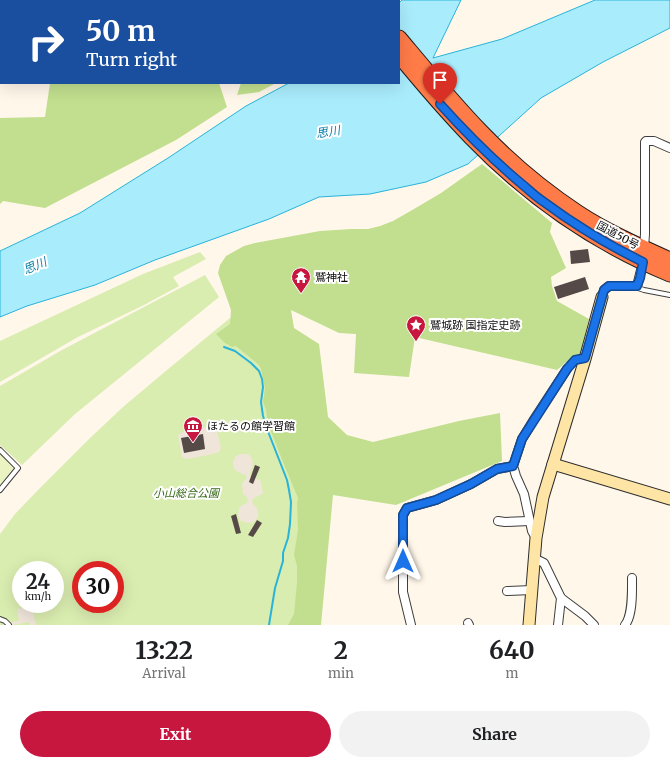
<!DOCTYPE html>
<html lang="en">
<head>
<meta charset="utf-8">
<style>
  body { margin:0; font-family:Merriweather,"Noto Sans JP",serif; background:#f2f2f2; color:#202124; height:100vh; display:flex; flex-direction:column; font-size:15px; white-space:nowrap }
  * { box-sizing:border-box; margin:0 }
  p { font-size:13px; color:#757577 }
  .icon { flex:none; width:22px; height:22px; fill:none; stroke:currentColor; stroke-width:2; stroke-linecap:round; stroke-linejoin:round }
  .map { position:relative; height:625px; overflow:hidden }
  .drawer { display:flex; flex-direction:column; background:#fff; flex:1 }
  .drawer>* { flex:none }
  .top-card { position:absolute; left:0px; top:0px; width:400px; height:84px; box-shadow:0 4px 16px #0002; background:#1a4fa0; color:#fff; overflow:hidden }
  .speed { position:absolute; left:12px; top:561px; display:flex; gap:8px; font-size:20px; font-weight:700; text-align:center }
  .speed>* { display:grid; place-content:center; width:52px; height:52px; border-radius:50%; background:#fff; box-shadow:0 4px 16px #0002; line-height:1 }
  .speed small { font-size:10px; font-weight:400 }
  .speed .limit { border:6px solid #d22; background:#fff; color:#111 }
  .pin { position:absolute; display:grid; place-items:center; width:34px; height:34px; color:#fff; margin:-41px -17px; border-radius:50% 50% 50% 0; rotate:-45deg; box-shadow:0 0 4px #0007 }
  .pin .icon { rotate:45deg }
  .me { position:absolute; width:44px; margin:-22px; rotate:0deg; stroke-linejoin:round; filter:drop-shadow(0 0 3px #0008) }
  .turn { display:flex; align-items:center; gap:14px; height:84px; padding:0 20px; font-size:18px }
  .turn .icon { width:52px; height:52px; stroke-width:2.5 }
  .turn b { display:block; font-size:28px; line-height:34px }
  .eta { display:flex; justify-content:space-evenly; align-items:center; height:68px; text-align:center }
  .eta b { font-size:24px; font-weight:700; line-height:28px }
  .primary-button { display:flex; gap:8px; margin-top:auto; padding:8px 20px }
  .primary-button a { flex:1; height:46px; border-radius:24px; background:#c7173f; color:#fff; font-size:16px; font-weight:700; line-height:46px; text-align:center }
  .primary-button a+a { background:#f2f2f2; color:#202124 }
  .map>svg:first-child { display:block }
</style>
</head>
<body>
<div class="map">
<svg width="670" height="625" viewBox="0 0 670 625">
  <rect width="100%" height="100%" fill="#fff7ea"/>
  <g fill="#daedb0" fill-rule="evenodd">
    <path d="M 200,252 L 206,259 L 173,277 L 179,286 L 144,305 L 78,337 L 0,382 L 0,341 L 143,274 Z"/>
    <path d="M 205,275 L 219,297 L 75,414 L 22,465 L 0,445 L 0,386 L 62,350 Z"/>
    <path d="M 230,318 L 256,353 L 271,383 L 307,506 L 299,625 L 0,625 L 0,534 L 15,514 L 39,489 L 89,439 L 123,407 L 167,370 ZM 21,570 L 55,570 L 55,604 L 21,604 ZM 81,570 L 115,570 L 115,604 L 81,604 Z"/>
  </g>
  <g fill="#c1df8e">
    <path d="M 50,83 L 219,83 L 227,107 L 176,140 L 45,208 L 3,201 L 0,204 L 0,118 L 45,117 Z"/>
    <path d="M 241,83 L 276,83 L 259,92 L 237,95 Z"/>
    <path d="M 482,164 L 552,223 L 550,232 L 566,268 L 551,277 L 552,286 L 557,301 L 589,319 L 580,355 L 565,363 L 557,370 L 415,337 L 409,377 L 354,373 L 356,334 L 339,333 L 291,310 L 294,328 L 319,344 L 328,417 L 347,435 L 373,442 L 459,421 L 500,413 L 502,461 L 396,505 L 333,495 L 321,625 L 288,625 L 294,614 L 297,582 L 297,566 L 294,555 L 298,530 L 297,503 L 298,498 L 285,467 L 268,424 L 266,410 L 263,402 L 265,388 L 261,369 L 259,365 L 236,346 L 232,347 L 225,343 L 216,334 L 230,324 L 231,310 L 218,273 L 220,265 L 226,256 L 244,246 L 255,243 L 320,231 L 352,229 L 368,229 L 380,226 L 393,221 L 414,209 L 441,193 Z"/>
  </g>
  <path fill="#ebf3c3" d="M 0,450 L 18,468 L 0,490 Z"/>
  <g fill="#efe5d9" fill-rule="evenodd">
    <path d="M 210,427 L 215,428 L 217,431 L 221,448 L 219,452 L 213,454 L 192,458 L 186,459 L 182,457 L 178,435 L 183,432 ZM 202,434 L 205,449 L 184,452 L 181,438 Z"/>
    <path d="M 241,454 L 248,454 L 252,459 L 253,465 L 250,473 L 250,475 L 251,477 L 260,480 L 261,483 L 263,493 L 253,499 L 252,501 L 253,504 L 257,508 L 258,514 L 258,517 L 254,522 L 248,523 L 241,521 L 238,515 L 239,508 L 241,506 L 247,503 L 248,501 L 247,497 L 243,494 L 242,484 L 246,479 L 247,477 L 245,475 L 236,471 L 233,466 L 233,462 L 236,456 Z"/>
    <path d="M 26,604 L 31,604 L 36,625 L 30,625 L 29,622 L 12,625 L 12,622 L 19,621 L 17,609 L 23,608 Z"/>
  </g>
  <path fill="#a9ecfc" stroke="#29b3da" d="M 402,0 L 461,0 L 433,58 L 502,39 L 595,0 L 670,0 L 670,28 L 603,62 L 541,98 L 468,164 L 426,182 L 370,194 L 319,197 L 269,219 L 155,260 L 95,285 L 27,306 L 0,317 L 0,251 L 80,213 L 168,158 L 246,106 L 289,83 L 399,83 L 399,3 Z"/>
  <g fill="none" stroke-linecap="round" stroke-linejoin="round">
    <path stroke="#29b3da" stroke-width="2" d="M 224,347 L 235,351 L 251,363 L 259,371 L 262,379 L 263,387 L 261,402 L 263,416 L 269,434 L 287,480 L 289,490 L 291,502 L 290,524 L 288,538 L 283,553 L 283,561 L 275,588 L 269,625"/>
  </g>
  <g fill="#554a47">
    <path d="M 588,249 L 590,262 L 571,264 L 570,251 Z"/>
    <path d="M 585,277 L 589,289 L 558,299 L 554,287 Z"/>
    <path d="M 203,434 L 205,449 L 184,453 L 181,438 Z"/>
    <path d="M 255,465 L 260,467 L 253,484 L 249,482 Z"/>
    <path d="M 236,514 L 241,533 L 236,534 L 231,516 Z"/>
    <path d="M 257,520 L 262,523 L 253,537 L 248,535 Z"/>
  </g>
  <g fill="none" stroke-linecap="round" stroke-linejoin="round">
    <g stroke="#3e3e3e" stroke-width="6">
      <g id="lane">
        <path d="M 637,286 L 638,288 L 644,290 L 670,295"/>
        <path d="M 567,369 L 575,360 L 584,359"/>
        <path d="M 0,450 L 18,468 L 0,490"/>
        <path d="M 0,619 L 5,621 L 9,625"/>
      </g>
    </g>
    <g stroke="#3e3e3e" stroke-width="10">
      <g id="street">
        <path d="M 602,297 L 604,290 L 609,286 L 637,286 L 643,262 L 645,234 L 645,142 L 646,141 L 654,141 L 670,148"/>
        <path d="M 498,521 L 505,522 L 529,521"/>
        <path d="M 536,538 L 532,531 L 524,494 L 516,476 L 513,466 L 522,439 L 533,421 L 567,369"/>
        <path d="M 534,558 L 544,563 L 561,598 L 585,616 L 594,625"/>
        <path d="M 507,591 L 532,590"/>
        <path d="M 468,623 L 469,625"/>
        <path d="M 411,625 L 403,592 L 403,515 L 407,508 L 436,500 L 471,484 L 497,469 L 513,466"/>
        <path d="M 558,625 L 561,598"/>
        <path d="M 625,625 C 633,615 632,591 632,578"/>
      </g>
    </g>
    <g stroke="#2d2d2d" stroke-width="13">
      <g id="secondary">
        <path d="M 553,464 L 670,499"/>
        <path d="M 529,625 L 536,538 L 543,497 L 585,359 L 602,297"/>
      </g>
    </g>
    <g stroke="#1c1c1c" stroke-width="17">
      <g id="highway">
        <path d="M 353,0 L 354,1"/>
        <path d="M 368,0 L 369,1"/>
        <path d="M 399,38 C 425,69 452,102 481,132 C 510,162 543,190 578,213 C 607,232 639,246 670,260"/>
        <path d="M 399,55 C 422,83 446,111 471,137 C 528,196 595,243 670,274"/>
      </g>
    </g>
    <use href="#lane" stroke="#fff" stroke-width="4"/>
    <use href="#street" stroke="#fff" stroke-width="8"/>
    <use href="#secondary" stroke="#ffe5a5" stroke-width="11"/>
    <use href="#highway" stroke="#ff7b48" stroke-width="15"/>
  </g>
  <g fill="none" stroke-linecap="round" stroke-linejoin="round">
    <g stroke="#114b97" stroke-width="10">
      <path id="route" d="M 403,561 L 403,515 L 407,508 L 436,500 L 471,484 L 497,469 L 513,466 L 522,439 L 567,369 L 575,360 L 585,358 L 604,290 L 609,286 L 637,286 L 640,278 L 643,262 C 608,245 575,225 544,202 C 536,197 530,191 523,185 C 493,160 466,133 440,104"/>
    </g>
    <use href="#route" stroke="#1a73e8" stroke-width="7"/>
  </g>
  <defs>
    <g id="temple-pin" transform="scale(1)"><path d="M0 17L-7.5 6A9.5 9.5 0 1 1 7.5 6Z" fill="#c7173f" stroke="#fff"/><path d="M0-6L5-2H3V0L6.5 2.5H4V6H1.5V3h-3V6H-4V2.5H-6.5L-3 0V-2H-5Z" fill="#fff"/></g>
    <g id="sight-pin" transform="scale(1)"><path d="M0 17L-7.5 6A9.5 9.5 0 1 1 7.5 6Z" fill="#c7173f" stroke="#fff"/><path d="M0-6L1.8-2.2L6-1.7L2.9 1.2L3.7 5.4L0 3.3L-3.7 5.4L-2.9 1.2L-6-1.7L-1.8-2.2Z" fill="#fff"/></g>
    <g id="museum-pin" transform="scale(1)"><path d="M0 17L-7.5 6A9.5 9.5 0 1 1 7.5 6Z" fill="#c7173f" stroke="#fff"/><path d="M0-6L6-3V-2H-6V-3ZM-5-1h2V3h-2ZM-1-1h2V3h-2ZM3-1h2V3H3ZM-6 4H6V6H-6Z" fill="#fff"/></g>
  </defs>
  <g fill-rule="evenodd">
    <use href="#temple-pin" x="301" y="277"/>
    <use href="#sight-pin" x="416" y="325"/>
    <use href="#museum-pin" x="193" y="426"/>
  </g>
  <g text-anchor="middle" stroke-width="4" stroke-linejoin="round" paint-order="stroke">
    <g font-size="11" fill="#0b0b0b" stroke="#fff">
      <text transform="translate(618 235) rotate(28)" y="4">国道50号</text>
    </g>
    <g font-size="11" fill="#0b0b0b" stroke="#fff" text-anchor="start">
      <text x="315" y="281">鷲神社</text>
      <text x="430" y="329">鷲城跡 国指定史跡</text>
      <text x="207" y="430">ほたるの館学習館</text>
    </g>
    <g font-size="11" font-style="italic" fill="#366817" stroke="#fff">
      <text x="186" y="497">小山総合公園</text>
    </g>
    <g font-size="12" font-style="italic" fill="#0a7fa8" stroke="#fff">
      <text transform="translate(328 132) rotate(-9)" y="4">思川</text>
      <text transform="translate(35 266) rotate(-23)" y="4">思川</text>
    </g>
  </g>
</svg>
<div class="speed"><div>24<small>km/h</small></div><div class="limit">30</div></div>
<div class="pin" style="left:440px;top:104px;background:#d93025"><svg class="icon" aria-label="arrive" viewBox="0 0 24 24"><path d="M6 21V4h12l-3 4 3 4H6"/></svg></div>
<svg class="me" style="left:403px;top:561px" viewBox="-20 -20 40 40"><path d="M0-17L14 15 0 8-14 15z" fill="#1a73e8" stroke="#fff" stroke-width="4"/></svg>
<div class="top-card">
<div class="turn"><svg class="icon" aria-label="right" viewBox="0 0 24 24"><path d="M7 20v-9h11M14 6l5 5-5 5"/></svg><div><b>50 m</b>Turn right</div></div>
</div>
</div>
<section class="drawer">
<div class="eta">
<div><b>13:22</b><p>Arrival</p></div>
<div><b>2</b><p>min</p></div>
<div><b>640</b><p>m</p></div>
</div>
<div class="primary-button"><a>Exit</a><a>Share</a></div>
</section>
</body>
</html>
